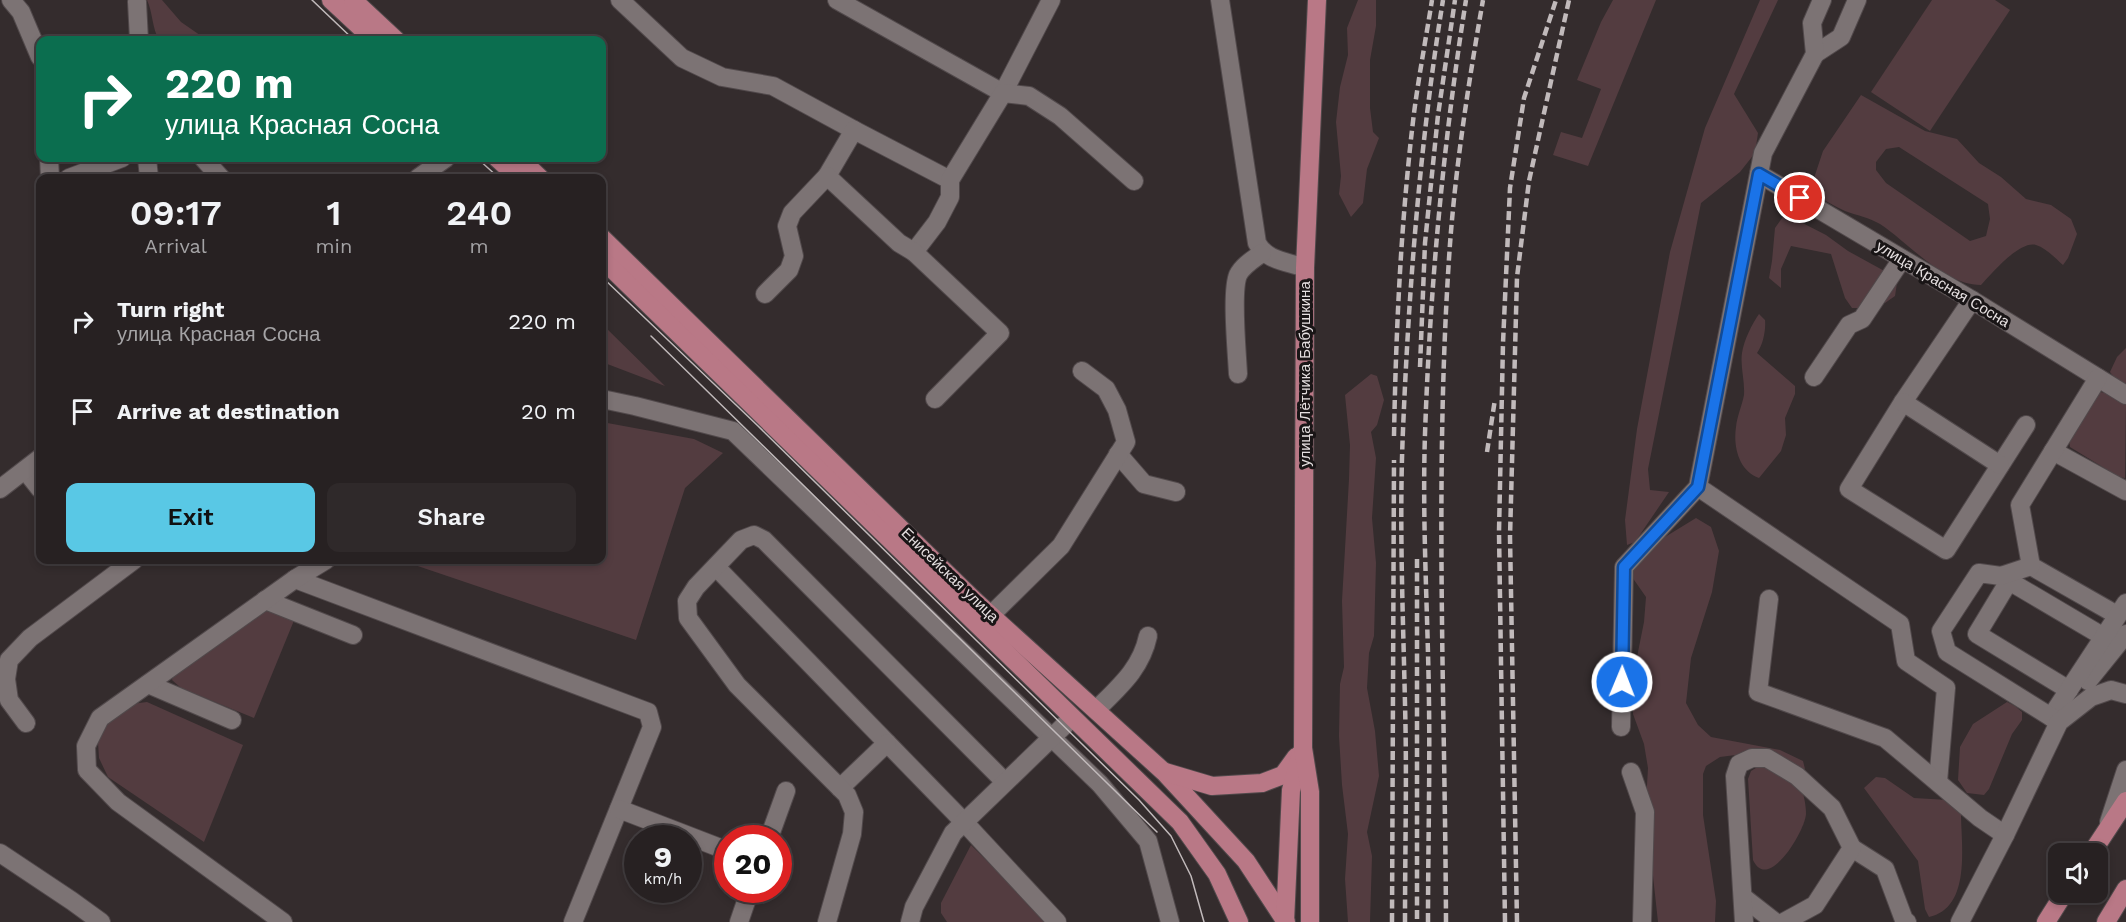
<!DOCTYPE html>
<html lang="en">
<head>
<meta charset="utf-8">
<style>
  body { margin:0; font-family:"Work Sans",sans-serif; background:#2f292a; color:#f1f3f6; height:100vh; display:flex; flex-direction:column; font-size:22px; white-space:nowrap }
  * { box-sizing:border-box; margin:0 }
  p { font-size:20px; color:#a4a3a5 }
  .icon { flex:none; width:33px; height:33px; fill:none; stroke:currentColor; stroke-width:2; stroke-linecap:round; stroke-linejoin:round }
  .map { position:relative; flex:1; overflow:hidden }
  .side { position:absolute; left:36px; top:174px; width:570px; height:390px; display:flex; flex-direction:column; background:#272122; border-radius:12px; box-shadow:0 3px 9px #0003,0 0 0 2px #433e40 }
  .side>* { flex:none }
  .top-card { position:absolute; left:36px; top:36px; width:570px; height:126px; border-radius:12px; box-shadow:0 3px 9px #0003,0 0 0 2px #433e40; background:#0b6e4f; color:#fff; overflow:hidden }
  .controls { position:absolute; left:2048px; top:843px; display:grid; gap:12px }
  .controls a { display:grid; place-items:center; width:60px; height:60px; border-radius:12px; background:#272122; box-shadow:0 3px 9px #0003,0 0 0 2px #433e40; font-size:30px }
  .speed { position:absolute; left:624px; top:825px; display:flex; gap:12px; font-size:30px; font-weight:700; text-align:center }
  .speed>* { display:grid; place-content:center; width:78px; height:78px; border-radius:50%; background:#272122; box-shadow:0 3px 9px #0003,0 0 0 2px #433e40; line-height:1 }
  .speed small { font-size:15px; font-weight:400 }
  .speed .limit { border:9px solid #d22; background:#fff; color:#111 }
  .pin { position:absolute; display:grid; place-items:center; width:51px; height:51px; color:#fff; margin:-26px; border:3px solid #fff; border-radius:50%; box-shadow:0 2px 6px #0007 }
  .me { position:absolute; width:66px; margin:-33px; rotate:1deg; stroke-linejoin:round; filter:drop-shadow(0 0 4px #0008) }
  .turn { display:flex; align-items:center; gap:21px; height:126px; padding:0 30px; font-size:27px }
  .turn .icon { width:78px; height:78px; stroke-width:2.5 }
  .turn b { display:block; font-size:42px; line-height:51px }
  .eta { display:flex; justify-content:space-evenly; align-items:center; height:102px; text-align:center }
  .eta b { font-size:36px; font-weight:600; line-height:42px }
  .primary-button { display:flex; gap:12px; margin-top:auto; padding:12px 30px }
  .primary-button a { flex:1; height:69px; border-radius:12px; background:#59c8e5; color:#111; font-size:24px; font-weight:600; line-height:69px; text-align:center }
  .primary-button a+a { background:#2f292a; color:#f1f3f6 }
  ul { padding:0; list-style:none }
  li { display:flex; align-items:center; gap:18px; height:90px; padding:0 30px }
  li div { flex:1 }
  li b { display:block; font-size:22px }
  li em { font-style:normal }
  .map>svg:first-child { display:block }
</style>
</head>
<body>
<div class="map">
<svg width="2126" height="922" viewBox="0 0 2126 922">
  <rect width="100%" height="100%" fill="#342c2d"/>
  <g fill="#533c40" fill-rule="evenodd">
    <path d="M 147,0 L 162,0 L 181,22 L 207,40 L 159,40 C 152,28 153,13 147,0 Z"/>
    <path d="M 1358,0 L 1376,0 L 1376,26 L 1370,60 L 1370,108 L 1373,132 L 1379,138 L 1367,169 L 1363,203 L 1351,217 L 1339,194 L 1341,176 L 1336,122 L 1340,87 L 1348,55 L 1347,28 Z"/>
    <path d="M 1613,0 L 1656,0 L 1588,166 L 1553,155 L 1561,132 L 1582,138 L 1601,89 L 1577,80 L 1601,22 Z"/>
    <path d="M 1760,0 L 1778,0 L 1734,94 L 1758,133 L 1755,153 L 1740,172 L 1701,203 L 1648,469 L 1650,490 L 1669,492 L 1635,542 L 1627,545 L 1625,520 L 1637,429 L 1670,252 L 1705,128 Z"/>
    <path d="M 1932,0 L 1995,0 L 2010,10 L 1930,131 L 1871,92 Z"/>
    <path d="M 1861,95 L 1925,131 L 1957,139 L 1979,163 L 2001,177 L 2026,199 L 2051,205 L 2071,219 L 2077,234 L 2068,258 L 2063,265 C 2055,258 2046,248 2036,245 C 2020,240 1991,274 1981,285 C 1944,285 1910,244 1880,224 C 1870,218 1856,215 1845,211 C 1834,206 1823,199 1812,193 L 1815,175 L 1823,151 ZM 1899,147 L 1988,204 L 1990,219 L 1986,236 L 1970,241 L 1886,183 L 1876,170 L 1876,162 L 1886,149 Z"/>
    <path d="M 1785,214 L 1826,235 L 1848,251 L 1888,273 L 1897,283 L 1895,296 L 1885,303 L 1875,295 L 1864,308 L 1852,308 L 1845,298 L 1831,254 L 1791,246 L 1781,269 L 1781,288 L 1769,278 L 1772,261 L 1775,228 Z"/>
    <path d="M 1759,314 L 1765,320 C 1766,330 1763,345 1757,353 L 1795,386 L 1795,394 L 1785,418 L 1786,435 L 1781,451 L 1759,478 C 1739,471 1733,447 1736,427 C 1737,416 1742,406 1744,395 C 1745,381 1740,366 1742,353 C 1744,340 1752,324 1759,314 Z"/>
    <path d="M 602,324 L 665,386 L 602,362 Z"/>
    <path d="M 2126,348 L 2126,390 L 2120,385 L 2110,372 L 2117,357 Z"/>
    <path d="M 1371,374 L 1377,376 L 1384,400 L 1377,425 L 1371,432 L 1376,458 L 1372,518 L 1376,563 L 1374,636 L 1369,653 L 1367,688 L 1375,731 L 1379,776 L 1367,832 L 1372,856 L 1370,922 L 1348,922 L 1345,879 L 1348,834 L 1342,785 L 1339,736 L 1340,684 L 1344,667 L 1342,601 L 1349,479 L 1350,445 L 1345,395 Z"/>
    <path d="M 2100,392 L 2106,393 L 2126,405 L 2125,478 L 2119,477 L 2070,447 L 2069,441 L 2095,396 Z"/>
    <path d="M 602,422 L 694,439 L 723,453 L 685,488 L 636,640 L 400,560 L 602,560 Z"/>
    <path d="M 1696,518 L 1711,527 L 1719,551 L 1712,592 L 1691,658 L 1686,703 L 1698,725 L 1711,737 L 1780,750 L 1803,761 L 1805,769 L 1789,766 L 1759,752 L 1720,757 L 1706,766 L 1703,774 L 1703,815 L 1716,901 L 1715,922 L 1658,922 L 1653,876 L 1653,843 L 1646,802 L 1648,768 L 1644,744 L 1633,714 L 1634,672 L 1644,622 L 1646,597 L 1632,577 L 1632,569 L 1647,548 Z"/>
    <path d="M 267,608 L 295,618 L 254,718 L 181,688 L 172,680 L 174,671 Z"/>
    <path d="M 147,702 L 243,745 L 204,842 L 108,777 L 99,758 L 98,742 L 107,720 L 132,704 Z"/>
    <path d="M 2007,702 L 2015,706 L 2022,712 L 2022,720 L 2012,734 L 1989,789 L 1984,795 L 1967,793 L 1958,780 L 1960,747 L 1973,724 Z"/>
    <path d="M 1759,766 L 1772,766 L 1801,787 C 1804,795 1806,806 1806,814 C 1805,831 1768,893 1753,860 L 1748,779 L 1751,771 Z"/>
    <path d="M 1876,777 L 1885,778 L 1914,798 L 1948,800 L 1961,813 C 1961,844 1972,908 1929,917 L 1925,909 L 1918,861 L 1864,788 Z"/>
    <path d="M 971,845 L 1047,921 L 1047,922 L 947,922 L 941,913 L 941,903 Z"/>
  </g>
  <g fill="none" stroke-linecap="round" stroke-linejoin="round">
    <g stroke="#51494b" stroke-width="20">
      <g id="minor">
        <path d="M 11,0 L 21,12 L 40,57"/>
        <path d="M 620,0 L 682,58 L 722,77 L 773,86 L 854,130"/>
        <path d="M 837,0 L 1003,93 L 1051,0"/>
        <path d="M 1220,0 L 1257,243 C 1267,261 1286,261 1305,268"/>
        <path d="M 137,2 L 139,40"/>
        <path d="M 1815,54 L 1841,37 L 1857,0"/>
        <path d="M 49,158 L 50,178"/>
        <path d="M 147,158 L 149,178"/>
        <path d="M 203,158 L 221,178"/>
        <path d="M 1759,174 L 1972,300 L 2126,395"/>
        <path d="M 827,176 L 854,130 L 950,180"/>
        <path d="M 69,178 L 122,158"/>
        <path d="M 418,178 L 446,158"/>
        <path d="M 914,252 L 937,222 L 950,197 L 950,180 L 1003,93 L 1029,96 L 1060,116 L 1134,181"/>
        <path d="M 765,294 L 789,270 L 794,256 L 787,226 L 792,213 L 827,176 L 899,243 L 914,252 L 1000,333 L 935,399"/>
        <path d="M 1972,300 L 1903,402 L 1849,489 L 1946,550 L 2026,425"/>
        <path d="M 1238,374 C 1237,353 1231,292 1238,275 C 1243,265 1254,259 1262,253"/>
        <path d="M 1814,377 L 1849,325 L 1862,319 L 1902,259"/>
        <path d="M 602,399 L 635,406 L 733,431 L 1100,784 L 1148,841 L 1170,922"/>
        <path d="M 1903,402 L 2000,465"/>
        <path d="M 2053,451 L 2126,491"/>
        <path d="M 1118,454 L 1144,484 L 1176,492"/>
        <path d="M 25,470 L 40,489"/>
        <path d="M 1698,487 L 1900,624 L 1906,661 L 1946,688 L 1938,782"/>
        <path d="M 0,489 L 40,458"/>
        <path d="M 2031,566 L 2117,615"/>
        <path d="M 716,567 L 964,822 L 1057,922"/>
        <path d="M 295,579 L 648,712 L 652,727 L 573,922"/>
        <path d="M 1769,599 L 1758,692 L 1885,738 L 1980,818 L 2005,835"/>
        <path d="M 265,600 L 353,635"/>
        <path d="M 991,615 L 1061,546 L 1126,442 L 1117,410 L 1106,389 L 1082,371"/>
        <path d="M 2088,681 L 2126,634"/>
        <path d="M 148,684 L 232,720"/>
        <path d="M 2069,690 L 1977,634 L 2009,581 L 2104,637"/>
        <path d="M 1096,710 C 1119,687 1141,669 1148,636"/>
        <path d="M 2051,717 L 2126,603"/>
        <path d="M 2059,722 L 1947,652 L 1941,631 L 1979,573 L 2001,576 L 2031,566 L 2020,505 L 2098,378"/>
        <path d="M 26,723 L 9,700 L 6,679 L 9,660 L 30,638 L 134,560"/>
        <path d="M 1621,727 L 1624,567 L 1698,487 L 1763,153 L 1815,54 L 1812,23 L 1822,0"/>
        <path d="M 1631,772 L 1645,812 L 1642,922"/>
        <path d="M 840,788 L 887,743"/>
        <path d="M 619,809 L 728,851"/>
        <path d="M 2109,822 L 2126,770"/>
        <path d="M 769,838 L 786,791"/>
        <path d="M 1852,848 L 1885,869 L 1904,920 L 1907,922"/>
        <path d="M 0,853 L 72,901 L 101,922"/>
        <path d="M 1743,897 L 1775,922"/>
        <path d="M 283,922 L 118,802 L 87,770 L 86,746 L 100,718 L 295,579 L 326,560"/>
        <path d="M 739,922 L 750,890"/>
        <path d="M 827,922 L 852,834 L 854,812 L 847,795 L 737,685 L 688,618 L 687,601 L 696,587 L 741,540 L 754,535 L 764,540 L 1005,782"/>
        <path d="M 910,922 L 914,907 L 953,833 L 1072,718"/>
        <path d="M 1744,922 L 1735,776 L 1739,764 L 1752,758 L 1767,758 L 1797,776 L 1832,808 L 1852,848 L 1815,905 L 1784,922"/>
        <path d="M 1960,922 L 2005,835 L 2059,722 L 2091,697 L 2111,690 L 2126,694"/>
      </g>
    </g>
    <g stroke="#51494b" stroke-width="20">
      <g id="major">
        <path d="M 331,0 L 374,40"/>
        <path d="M 353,0 L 396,40"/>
        <path d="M 497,158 L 519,178"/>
        <path d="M 519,158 L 540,178"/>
        <path d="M 602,238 L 975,601 L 1164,772 L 1246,861 L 1286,922"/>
        <path d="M 602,259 L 1180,822 L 1217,874 L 1239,922"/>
        <path d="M 1165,772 L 1212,786 L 1262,783 L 1283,775 L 1296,757"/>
        <path d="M 2091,854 L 2126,801"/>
        <path d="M 1285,922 L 1291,790 L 1301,753"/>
        <path d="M 1310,922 L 1310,792 L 1303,748 L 1305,268 L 1317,0"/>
        <path d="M 2046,922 L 2065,892"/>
        <path d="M 2106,922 L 2126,889"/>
      </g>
    </g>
    <use href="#minor" stroke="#7c7374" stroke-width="18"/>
    <use href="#major" stroke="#b97886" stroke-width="18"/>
    <g stroke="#c1babb" stroke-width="1.5">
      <path d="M 312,0 L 354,40"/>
      <path d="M 477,158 L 499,178"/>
      <path d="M 602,277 L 758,426 L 1139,800 L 1171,836 L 1191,876 L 1204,922"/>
      <path d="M 651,336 L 1157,832"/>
    </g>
    <g stroke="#c1babb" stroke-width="4.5" stroke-dasharray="9 4.5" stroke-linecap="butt">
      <path d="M 1420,367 L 1425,243 L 1438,115 L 1455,0"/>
      <path d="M 1394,436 C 1396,328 1401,220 1414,113 C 1419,75 1426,38 1432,0"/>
      <path d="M 1487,452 L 1495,399"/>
      <path d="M 1417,559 L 1417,922"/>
      <path d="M 1392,922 L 1394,460"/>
      <path d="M 1405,922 C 1405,849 1407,776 1405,704 C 1403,613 1399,521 1403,430 C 1409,286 1420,142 1443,0"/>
      <path d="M 1428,922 C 1428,849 1430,776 1429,704 C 1428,614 1422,524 1425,434 C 1430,289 1443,144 1466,0"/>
      <path d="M 1446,922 C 1445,696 1434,470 1450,244 C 1456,163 1469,80 1483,0"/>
      <path d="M 1505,922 L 1499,532 L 1503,343 L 1510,188 L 1524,98 L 1556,0"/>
      <path d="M 1517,922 L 1510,537 L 1517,277 L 1529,181 L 1569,0"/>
    </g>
  </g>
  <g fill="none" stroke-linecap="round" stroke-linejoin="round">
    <g stroke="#114b97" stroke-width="15">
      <path id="route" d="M 1622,682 L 1624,567 L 1698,487 L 1759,174 L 1800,198"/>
    </g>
    <use href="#route" stroke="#1a73e8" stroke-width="10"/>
  </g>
  <g text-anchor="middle" stroke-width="6" stroke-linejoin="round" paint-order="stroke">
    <g font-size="15" fill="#e6e0e1" stroke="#191516">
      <text transform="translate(1943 284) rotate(31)" y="5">улица Красная Сосна</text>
      <text transform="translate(1305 374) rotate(-90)" y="5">улица Лётчика Бабушкина</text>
      <text transform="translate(950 575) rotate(44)" y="5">Енисейская улица</text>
    </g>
  </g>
</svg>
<div class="controls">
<a><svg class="icon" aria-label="sound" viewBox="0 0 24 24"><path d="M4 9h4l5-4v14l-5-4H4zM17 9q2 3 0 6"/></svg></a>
</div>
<div class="speed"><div>9<small>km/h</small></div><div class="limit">20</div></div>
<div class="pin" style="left:1800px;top:198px;background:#d93025"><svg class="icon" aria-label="arrive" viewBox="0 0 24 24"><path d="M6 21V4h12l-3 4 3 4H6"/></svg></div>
<svg class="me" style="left:1622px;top:682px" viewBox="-20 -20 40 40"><circle r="17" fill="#1a73e8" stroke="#fff" stroke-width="3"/><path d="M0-11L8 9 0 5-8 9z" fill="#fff"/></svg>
<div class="top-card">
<div class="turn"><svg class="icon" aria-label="right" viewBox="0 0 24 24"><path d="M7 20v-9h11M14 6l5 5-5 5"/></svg><div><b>220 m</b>улица Красная Сосна</div></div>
</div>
<section class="side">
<div class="eta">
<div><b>09:17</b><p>Arrival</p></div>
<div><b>1</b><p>min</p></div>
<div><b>240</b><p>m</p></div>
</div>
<ul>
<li><svg class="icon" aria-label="right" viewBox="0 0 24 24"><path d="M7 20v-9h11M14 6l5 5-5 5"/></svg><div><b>Turn right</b><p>улица Красная Сосна</p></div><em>220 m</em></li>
<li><svg class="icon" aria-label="arrive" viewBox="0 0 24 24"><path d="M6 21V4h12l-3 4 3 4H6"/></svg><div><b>Arrive at destination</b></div><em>20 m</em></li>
</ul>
<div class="primary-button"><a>Exit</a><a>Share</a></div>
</section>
</div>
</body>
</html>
